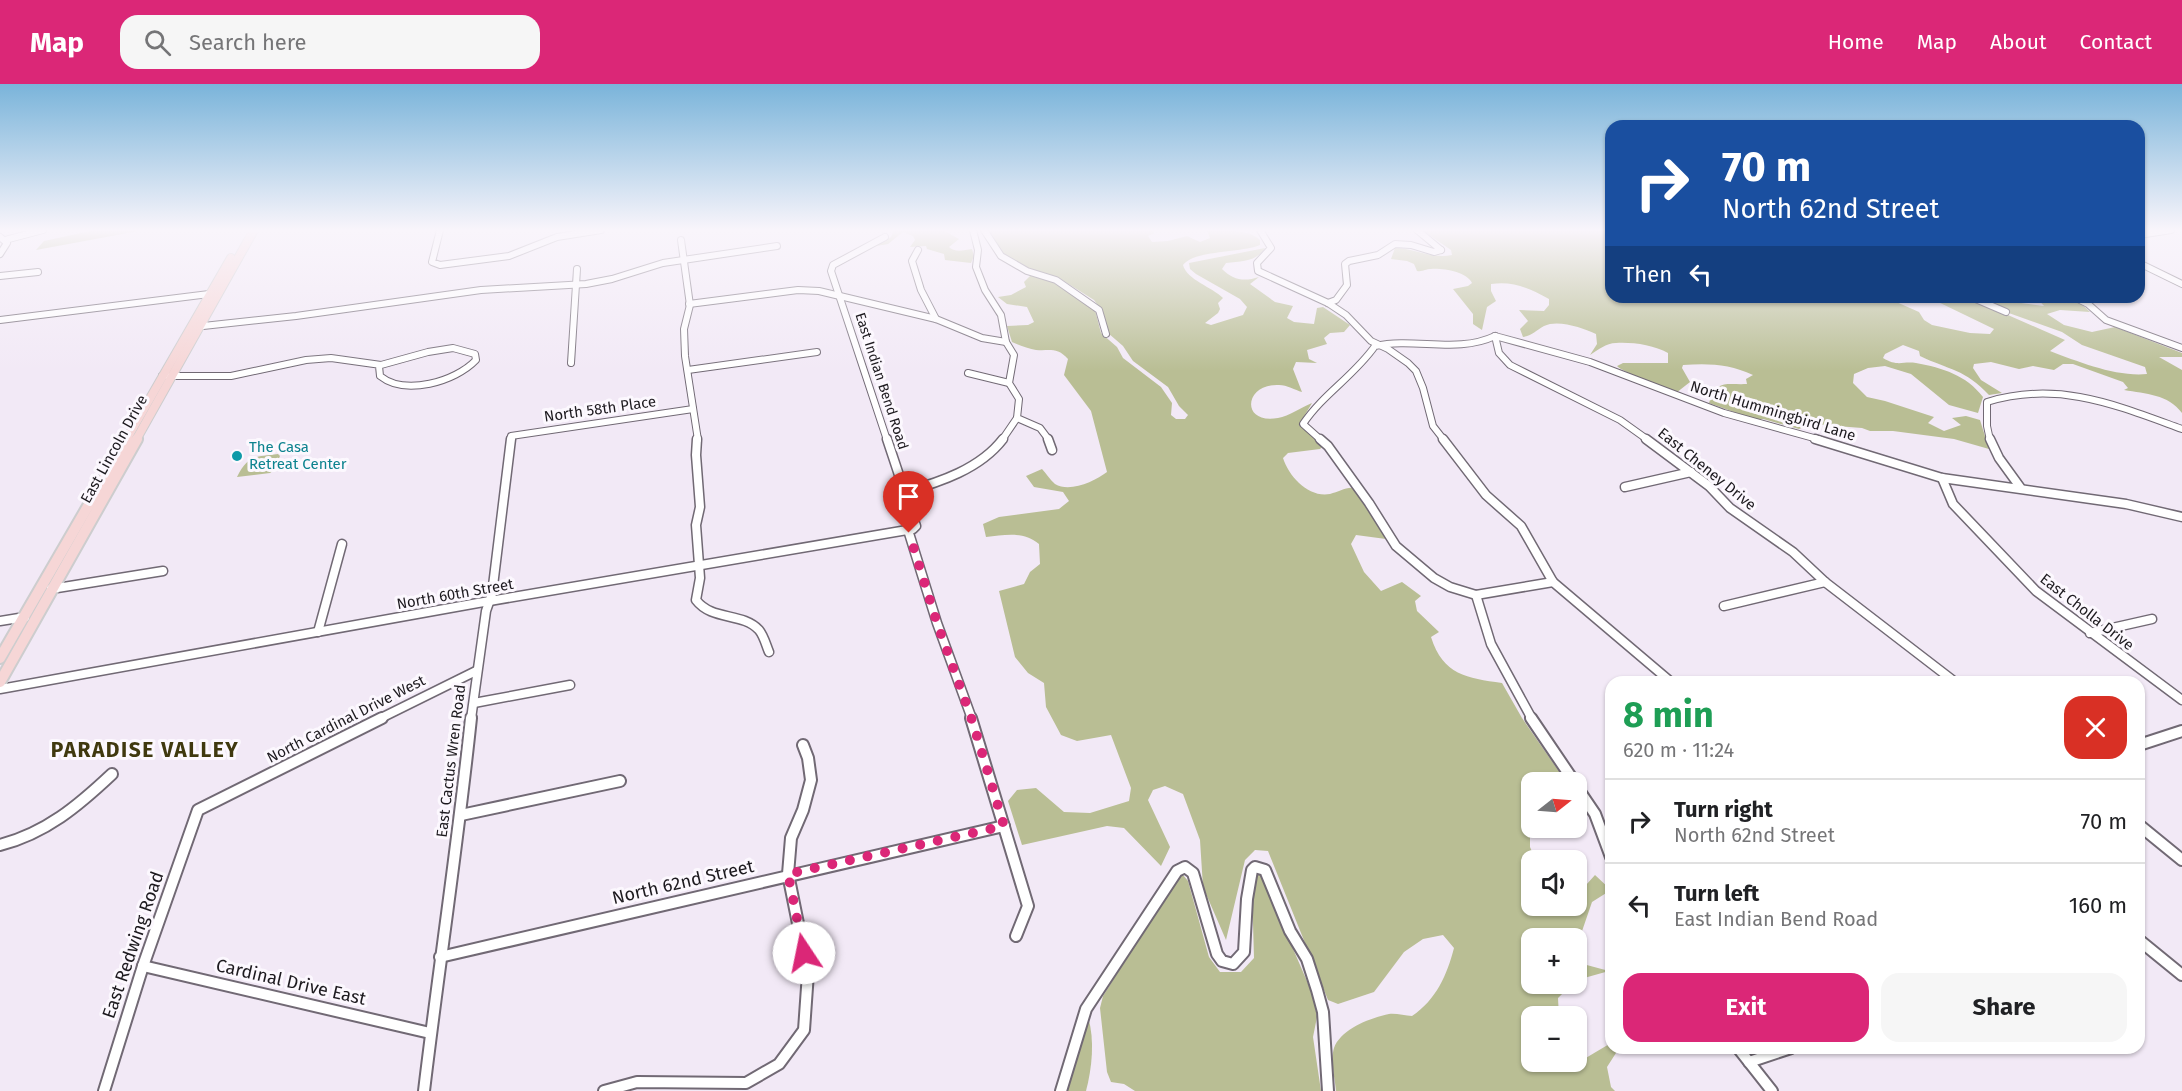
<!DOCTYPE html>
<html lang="en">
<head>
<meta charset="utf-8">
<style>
  body { margin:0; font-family:"Fira Sans",sans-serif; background:#f6f6f6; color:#202124; height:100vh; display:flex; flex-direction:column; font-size:22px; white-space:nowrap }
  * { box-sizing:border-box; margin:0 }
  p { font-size:20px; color:#757577 }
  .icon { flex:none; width:33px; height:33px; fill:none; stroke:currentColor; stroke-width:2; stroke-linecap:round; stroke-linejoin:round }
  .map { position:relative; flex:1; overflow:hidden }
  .drawer { position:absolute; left:1605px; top:592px; width:540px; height:378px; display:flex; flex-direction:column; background:#fff; border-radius:18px; box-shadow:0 2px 4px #0004 }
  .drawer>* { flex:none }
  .guide { position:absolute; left:1605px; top:36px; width:540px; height:183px; border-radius:18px; box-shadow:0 2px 4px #0004; background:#1a4fa0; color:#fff; overflow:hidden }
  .needle { width:39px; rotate:73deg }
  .buttons { position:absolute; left:1521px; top:688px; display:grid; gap:12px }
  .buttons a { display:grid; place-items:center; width:66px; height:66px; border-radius:12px; background:#fff; box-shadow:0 2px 4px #0004; font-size:30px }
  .pin { position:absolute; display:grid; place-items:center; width:51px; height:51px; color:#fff; margin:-62px -26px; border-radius:50% 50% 50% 0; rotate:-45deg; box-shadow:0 0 6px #0007 }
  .pin .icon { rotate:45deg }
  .me { position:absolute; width:66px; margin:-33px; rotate:349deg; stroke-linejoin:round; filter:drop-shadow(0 0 4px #0008) }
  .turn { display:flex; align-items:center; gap:21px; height:126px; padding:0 18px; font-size:27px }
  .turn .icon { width:78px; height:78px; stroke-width:2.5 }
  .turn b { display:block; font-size:42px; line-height:51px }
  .then { display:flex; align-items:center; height:57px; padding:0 18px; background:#0003; gap:12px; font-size:22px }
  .round { display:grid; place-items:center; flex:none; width:63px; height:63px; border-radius:18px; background:#f6f6f6 }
  .headline { display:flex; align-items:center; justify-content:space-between; height:102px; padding:0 18px }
  h1 { font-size:36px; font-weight:700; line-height:45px; color:#1e9e55 }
  .primary-button { display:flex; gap:12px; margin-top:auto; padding:12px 18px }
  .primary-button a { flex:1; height:69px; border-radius:18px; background:#db2777; color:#fff; font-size:24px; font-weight:700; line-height:69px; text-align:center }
  .primary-button a+a { background:#f6f6f6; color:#202124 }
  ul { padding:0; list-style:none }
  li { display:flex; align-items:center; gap:18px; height:84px; padding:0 18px; border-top:2px solid #e0e0e0 }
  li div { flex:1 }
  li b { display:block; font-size:22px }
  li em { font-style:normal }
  header { display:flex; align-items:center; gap:36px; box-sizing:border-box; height:84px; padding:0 30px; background:#db2777; color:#fff }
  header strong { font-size:28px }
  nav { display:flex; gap:33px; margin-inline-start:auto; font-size:21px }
  .search { width:420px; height:54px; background:#f6f6f6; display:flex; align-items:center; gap:15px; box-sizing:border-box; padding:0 21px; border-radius:18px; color:#757577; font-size:22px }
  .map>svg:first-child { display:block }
</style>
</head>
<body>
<header>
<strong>Map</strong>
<div class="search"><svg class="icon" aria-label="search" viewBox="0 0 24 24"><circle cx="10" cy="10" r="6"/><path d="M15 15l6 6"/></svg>Search here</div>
<nav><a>Home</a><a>Map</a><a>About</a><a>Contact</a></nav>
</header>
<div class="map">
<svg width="2182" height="1007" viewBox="0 0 2182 1007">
  <rect width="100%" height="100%" fill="#f2e9f6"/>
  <g fill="#b9be94">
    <path d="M 95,146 L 144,146 L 36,166 L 44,157 Z"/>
    <path d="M 894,146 L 943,146 L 959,155 L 949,163 C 955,169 964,166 972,165 L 974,172 L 971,179 L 945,176 L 944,170 L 927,165 L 926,162 L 910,163 L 915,156 L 913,152 L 903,148 L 888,160 L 876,162 L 891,153 Z"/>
    <path d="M 989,146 L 1153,146 L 1154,149 L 1148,152 L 1152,158 L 1168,157 L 1187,152 L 1200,158 L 1210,154 L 1207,147 C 1222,146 1250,145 1260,156 L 1260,161 C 1241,169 1194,166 1183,181 C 1187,196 1212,203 1223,214 L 1218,219 L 1220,225 L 1218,229 L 1205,239 L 1211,241 L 1243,231 L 1247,223 L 1240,215 L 1196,190 L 1190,185 L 1189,179 L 1265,164 C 1256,178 1242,177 1226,179 L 1222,185 C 1233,196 1244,198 1259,193 L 1250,200 L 1275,218 L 1293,222 L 1287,234 L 1294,238 L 1314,240 L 1317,224 L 1323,223 L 1350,241 L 1344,248 L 1330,249 L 1324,254 L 1327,260 L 1307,266 L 1309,275 L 1317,279 L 1296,278 L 1293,285 L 1302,308 C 1295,306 1287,301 1279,301 C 1244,299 1240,341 1278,334 C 1289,332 1302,323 1312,319 L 1299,341 L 1323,362 L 1320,365 L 1288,369 L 1283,374 C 1289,393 1309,414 1330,410 C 1339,408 1345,403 1354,404 L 1386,455 L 1356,451 L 1351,460 L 1364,488 L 1381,507 L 1402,498 L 1421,512 L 1415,517 L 1417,527 L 1439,548 L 1431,553 C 1443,591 1467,594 1502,599 L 1522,634 L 1567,699 L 1532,699 L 1532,744 L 1535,744 L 1530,747 L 1530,763 L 1536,777 L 1532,777 L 1532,822 L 1576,822 L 1577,811 L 1595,791 L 1611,806 L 1592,818 L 1580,853 L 1583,880 L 1609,887 L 1577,896 L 1576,855 L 1532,855 L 1532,900 L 1572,900 L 1558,914 L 1559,933 L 1532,933 L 1532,978 L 1566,978 L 1574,981 L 1611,959 L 1611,964 L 1630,965 L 1616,969 L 1607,983 L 1611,1003 L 1615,1007 L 1336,1007 C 1335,994 1330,977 1334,964 C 1341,945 1370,934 1389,930 C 1396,929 1405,932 1412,932 C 1436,916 1447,891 1454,864 L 1443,851 L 1423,855 L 1404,868 L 1374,908 L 1338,920 L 1328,916 L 1268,767 L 1255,766 L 1245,776 L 1226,856 L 1203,803 L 1200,756 L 1183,710 L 1165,702 L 1153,706 L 1148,716 L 1170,763 L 1161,782 L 1124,744 L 1107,742 L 1022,761 L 1008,717 L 1017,706 L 1036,704 L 1064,728 L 1090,729 L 1129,717 L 1131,704 L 1111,651 L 1077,657 L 1061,651 L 1046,623 L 1044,599 L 1028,589 L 1015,573 L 999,507 L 1024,500 L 1030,488 L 1040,480 L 1039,460 C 1024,447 1005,451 986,453 L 983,440 L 999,433 L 1059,425 L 1069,417 L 1063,408 L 1034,403 L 1026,392 L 1042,385 C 1046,389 1050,396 1055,400 C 1070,409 1095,397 1107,388 L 1091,327 L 1064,291 L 1068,275 C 1057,263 1051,267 1036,266 C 1029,265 1019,261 1012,258 L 1007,242 L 1028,241 L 1034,238 L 1027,223 L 1007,220 L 998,213 L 1011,211 L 1026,203 L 1024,198 L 1032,190 L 1053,196 L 1095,226 L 1101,249 L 1117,263 L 1123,274 L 1161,303 L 1172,319 L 1171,331 L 1176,335 L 1185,335 L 1188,331 L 1179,322 L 1168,303 L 1133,277 L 1123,262 L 1108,249 L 1102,227 L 1094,216 L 1059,194 L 1029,187 L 1001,168 L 987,149 Z"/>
    <path d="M 1422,146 L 1611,146 L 1611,213 L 1885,213 L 1919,228 L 1924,236 L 1932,241 L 1970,249 L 1990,250 L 1994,245 L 1934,216 L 1912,216 L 1905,213 L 1967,213 L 2065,256 L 2050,267 C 2079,278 2116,293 2147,290 L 2145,283 L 2082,261 L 2062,248 L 2006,228 L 1977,213 L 2044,222 L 2036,213 C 2059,213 2072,209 2090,228 L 2060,226 L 2047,230 L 2064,241 L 2092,248 L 2115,243 L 2182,269 L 2182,273 L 2159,273 L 2182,286 L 2182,329 C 2168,310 2146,310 2124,306 L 2128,304 L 2123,298 L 2073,280 L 2063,280 L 2054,286 L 2033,282 L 2019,285 L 1991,278 L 1974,280 L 1973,284 L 1981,296 L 2002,309 L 1989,311 C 1965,285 1949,286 1920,272 L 1919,267 L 1903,261 L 1885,270 L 1883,274 C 1898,283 1902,277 1916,279 C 1943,284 1966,291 1983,313 L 1978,329 L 1949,321 L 1911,290 L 1885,282 L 1868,284 L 1854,290 L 1853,299 L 1867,313 L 1885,317 L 1934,333 L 1928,339 L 1944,347 L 1961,341 L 1952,334 L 1966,332 L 1980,336 L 1989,365 L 1954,355 L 1893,347 L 1870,347 L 1862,344 L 1811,340 L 1799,345 L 1763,335 L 1753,335 L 1709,319 C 1717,295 1725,301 1747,300 L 1746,295 L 1753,291 C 1730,280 1708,279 1683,281 L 1682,284 L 1690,298 L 1676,309 C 1665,304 1622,288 1617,282 L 1623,279 L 1668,279 L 1668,269 C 1654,261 1632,258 1616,259 C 1606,259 1598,266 1590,271 L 1597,260 L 1596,250 C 1583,244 1558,235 1544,242 C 1535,247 1533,251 1523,253 L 1520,245 L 1528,237 L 1519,226 L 1544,227 L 1549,221 L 1549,215 C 1529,204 1514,197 1491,200 L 1491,207 L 1496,217 L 1487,223 L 1482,246 L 1473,240 L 1473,230 L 1453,205 L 1468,202 L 1472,199 C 1467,188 1443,184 1431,185 C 1425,185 1423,188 1417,187 L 1414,180 L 1407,177 L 1391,175 L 1395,164 C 1414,164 1431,175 1452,171 L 1451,166 Z"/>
    <path d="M 278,370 L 280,372 L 274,386 L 270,389 L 237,393 C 248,371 255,373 278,370 Z"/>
    <path d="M 1183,791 L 1188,797 L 1209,873 L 1220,888 L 1241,888 L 1254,874 L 1252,805 L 1255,791 L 1261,791 L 1313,911 L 1317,933 L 1313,953 L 1321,1007 L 1135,1007 L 1124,1000 L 1111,998 L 1107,988 L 1100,924 L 1103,912 L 1178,792 Z"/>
    <path d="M 1088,933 C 1095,956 1092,984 1086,1007 L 1067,1007 Z"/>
  </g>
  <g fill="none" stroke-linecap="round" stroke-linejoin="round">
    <g stroke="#716974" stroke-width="8">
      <g id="minor-far2">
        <path d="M 440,146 L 432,178 L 440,181 L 509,172 L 557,153 L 601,146"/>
        <path d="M 973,146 L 978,166 L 976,183 L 985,206 L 1001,231 L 1006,258 L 1014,271 L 1009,299 L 1019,315 L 1017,334 L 1040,344 L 1049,356"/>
        <path d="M 984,146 L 1001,172 L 1027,187 L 1056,196 L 1099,226 L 1106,250"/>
        <path d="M 1260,146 L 1271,164 L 1257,179 L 1258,187 L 1328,219 L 1346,231 L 1371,257 L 1388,265 L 1408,279 L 1416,287 L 1423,304 L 1433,342 L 1444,356"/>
        <path d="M 1417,146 L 1441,166"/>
        <path d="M 2139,151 L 2171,146"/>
        <path d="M 0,153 L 7,159 L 0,170"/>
        <path d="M 885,153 L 833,181 L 831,187 L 887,356"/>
        <path d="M 5,156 L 43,146"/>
        <path d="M 681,156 L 690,221 L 684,245 L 685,272 L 698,356"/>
        <path d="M 918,166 L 912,177 L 921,206 L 936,235"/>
        <path d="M 2139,179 L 2182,200"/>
        <path d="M 0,192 L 38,188"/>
        <path d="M 1971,213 L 2006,228"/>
        <path d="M 2074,213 L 2088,220 L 2106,236 L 2182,264"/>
        <path d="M 1328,219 L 1336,216 L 1347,201 L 1345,180 L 1349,177 L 1378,171 L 1395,160 L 1411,161 L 1434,168 L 1441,166"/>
        <path d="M 689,220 L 798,206 L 819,207 L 936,235 L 982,254 L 1006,258"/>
        <path d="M 0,236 L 217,209"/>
        <path d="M 194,243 L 296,232 L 481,206 L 586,200 L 612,195 L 663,179 L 777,162"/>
        <path d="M 1495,252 L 1590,278 L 1724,329 L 1821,356"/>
        <path d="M 1495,252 L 1499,269 L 1510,281 L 1620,336 L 1648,356"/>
        <path d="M 571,279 L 577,185"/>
        <path d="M 688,286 L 817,268"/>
        <path d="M 968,289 L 1009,299"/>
        <path d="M 162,292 L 231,292 L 306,276 L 331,274 L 381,281 L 428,268 L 453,264 L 475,270 L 476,276 C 455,298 405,312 380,292 L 379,282"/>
        <path d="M 511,356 L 511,352 L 693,325"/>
        <path d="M 1002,356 L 1017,334"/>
        <path d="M 1321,356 L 1303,340 C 1323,310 1354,292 1375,262 C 1415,253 1457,270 1495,252"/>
        <path d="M 1990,356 L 1987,342 L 1987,318 C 2058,296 2116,321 2182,345"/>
      </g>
    </g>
    <g stroke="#716974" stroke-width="11">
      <g id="minor-far1">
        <path d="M 697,355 L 696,371 L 700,423 L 696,441 L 700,494 L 696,516 C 712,537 742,528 759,546 C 764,552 766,561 769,568"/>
        <path d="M 1048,355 L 1052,366"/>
        <path d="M 1320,355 L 1328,362 L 1369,419 L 1396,462 L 1434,494 L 1450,503 L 1476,511 L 1553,498"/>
        <path d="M 1443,355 L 1486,411 L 1521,442 L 1553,498 L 1671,598"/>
        <path d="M 1646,355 L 1709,402 L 1730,424 L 1793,468 L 1825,498 L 1955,598"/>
        <path d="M 1815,355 L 1942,394 L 2126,420 L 2182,433"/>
        <path d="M 1990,355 L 1999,374 L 2020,403"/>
        <path d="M 1942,394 L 1953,420 L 2036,507 L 2182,616"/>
        <path d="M 1625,403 L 1691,388"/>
        <path d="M 905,408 C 940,398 980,385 1003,355"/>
        <path d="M 908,446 L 937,539 L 972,635"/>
        <path d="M 51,505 L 163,487"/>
        <path d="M 1476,511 L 1491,560 L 1532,635"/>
        <path d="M 1724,522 L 1825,498"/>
        <path d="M 0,537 L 25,533"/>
        <path d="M 318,548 L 342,460"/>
        <path d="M 2090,549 L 2152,535"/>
        <path d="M 0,605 L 478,519 L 913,445 L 916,442 L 887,355"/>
        <path d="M 474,619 L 570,601"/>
        <path d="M 379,635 L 476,587"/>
        <path d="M 471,635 L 486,527 L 492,510 L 511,355"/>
      </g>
    </g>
    <g stroke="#716974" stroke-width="14">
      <g id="minor">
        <path d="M 971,634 L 1028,822 L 1016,852"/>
        <path d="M 1531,634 L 1575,699"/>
        <path d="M 2139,661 L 2182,647"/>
        <path d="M 1576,702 L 1595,730 L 1611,773"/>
        <path d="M 461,731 L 620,697"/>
        <path d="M 2139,741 L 2182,776"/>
        <path d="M 0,761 C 46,749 78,722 112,690"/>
        <path d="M 2139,856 L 2182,891"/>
        <path d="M 440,873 L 1004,742"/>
        <path d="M 143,882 L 430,949"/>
        <path d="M 1738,964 L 1772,1007"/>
        <path d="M 1749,978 L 1791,964"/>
        <path d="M 104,1007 L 143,882 L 198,726 L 382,634"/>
        <path d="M 424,1007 C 439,882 458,759 471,634"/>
        <path d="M 604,1007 L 637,998 L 746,999 L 779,980 L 804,946 L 808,889 L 788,790 L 791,754 L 803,726 L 811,696 L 808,674 L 803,661"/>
        <path d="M 1061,1007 L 1086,925 L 1177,787 L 1185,783 L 1193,789 L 1217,870 L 1222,877 L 1233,880 L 1244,868 L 1247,815 L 1252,786 L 1255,783 L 1265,786 L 1290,847 L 1307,875 L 1317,906 L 1323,928 L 1328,1007"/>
      </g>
    </g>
    <g stroke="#cdcdce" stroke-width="10">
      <g id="major-far1">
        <path d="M 126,356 L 231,174"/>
        <path d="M 136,356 L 254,146"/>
      </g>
    </g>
    <g stroke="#cdcdce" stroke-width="14">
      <g id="major">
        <path d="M 0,574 L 127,355"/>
        <path d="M 0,598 L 137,355"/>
      </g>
    </g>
    <use href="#minor-far2" stroke="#fff" stroke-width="6"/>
    <use href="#minor-far1" stroke="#fff" stroke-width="8"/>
    <use href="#minor" stroke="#fff" stroke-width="10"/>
    <use href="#major-far1" stroke="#f6d6d6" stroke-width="8"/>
    <use href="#major" stroke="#f6d6d6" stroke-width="10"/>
  </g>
  <linearGradient id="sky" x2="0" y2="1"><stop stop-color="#7ab4da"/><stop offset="0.51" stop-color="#f9f5fb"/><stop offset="1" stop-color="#f9f5fb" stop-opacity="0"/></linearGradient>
  <rect width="2182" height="287" fill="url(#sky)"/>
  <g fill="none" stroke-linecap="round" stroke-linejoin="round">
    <path stroke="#db2777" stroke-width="10" stroke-dasharray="0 18" d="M 804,869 L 788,790 L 1004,742 L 973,639 L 937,539 L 909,449"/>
  </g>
  <circle fill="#0f9aa8" stroke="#fcf8fe" stroke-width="2" cx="237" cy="372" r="6"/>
  <g text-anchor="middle" stroke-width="6" stroke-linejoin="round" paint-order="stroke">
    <g font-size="14" fill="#1d1a1f" stroke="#fcf8fe">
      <text transform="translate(882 297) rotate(72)" y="5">East Indian Bend Road</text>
    </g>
    <g font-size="15" fill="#1d1a1f" stroke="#fcf8fe">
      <text transform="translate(600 325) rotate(-8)" y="5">North 58th Place</text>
      <text transform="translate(1773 327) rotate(17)" y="5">North Hummingbird Lane</text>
      <text transform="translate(114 365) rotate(-61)" y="5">East Lincoln Drive</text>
      <text transform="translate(1707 385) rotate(39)" y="5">East Cheney Drive</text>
      <text transform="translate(455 510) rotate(-10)" y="5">North 60th Street</text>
      <text transform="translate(2087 528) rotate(38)" y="5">East Cholla Drive</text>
      <text transform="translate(346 635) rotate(-27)" y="5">North Cardinal Drive West</text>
      <text transform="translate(451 677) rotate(-83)" y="5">East Cactus Wren Road</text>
    </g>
    <g font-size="15" fill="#0d838f" stroke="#fcf8fe" text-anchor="start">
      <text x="249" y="368">The Casa<tspan x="249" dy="17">Retreat Center</tspan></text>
    </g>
    <g font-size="18" fill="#1d1a1f" stroke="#fcf8fe">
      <text transform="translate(683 798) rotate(-13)" y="6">North 62nd Street</text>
      <text transform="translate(133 861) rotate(-71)" y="6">East Redwing Road</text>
      <text transform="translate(291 898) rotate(13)" y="6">Cardinal Drive East</text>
    </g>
    <g font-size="21" font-weight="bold" letter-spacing="1.5" fill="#40390f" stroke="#fcf8fe">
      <text x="145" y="673">PARADISE VALLEY</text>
    </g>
  </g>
</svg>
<div class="buttons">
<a><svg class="needle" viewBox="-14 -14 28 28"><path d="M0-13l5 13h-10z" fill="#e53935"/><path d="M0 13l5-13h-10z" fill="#757577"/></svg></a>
<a><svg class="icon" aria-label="sound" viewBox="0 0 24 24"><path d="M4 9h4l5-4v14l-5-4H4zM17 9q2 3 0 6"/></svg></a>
<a>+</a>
<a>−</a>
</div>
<div class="pin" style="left:909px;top:449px;background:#d93025"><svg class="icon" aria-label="arrive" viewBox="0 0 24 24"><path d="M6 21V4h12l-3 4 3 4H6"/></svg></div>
<svg class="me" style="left:804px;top:869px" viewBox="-20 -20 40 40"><circle r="19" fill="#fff"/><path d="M0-13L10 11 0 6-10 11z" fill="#db2777"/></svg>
<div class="guide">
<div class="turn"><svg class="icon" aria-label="right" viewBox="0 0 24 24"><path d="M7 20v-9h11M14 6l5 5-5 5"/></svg><div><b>70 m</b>North 62nd Street</div></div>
<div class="then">Then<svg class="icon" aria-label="left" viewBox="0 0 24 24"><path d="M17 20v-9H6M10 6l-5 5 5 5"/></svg></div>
</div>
<section class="drawer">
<div class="headline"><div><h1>8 min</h1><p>620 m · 11:24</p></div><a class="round" style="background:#d93025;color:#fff"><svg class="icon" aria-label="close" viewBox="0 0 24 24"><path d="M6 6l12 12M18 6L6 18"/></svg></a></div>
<ul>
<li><svg class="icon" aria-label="right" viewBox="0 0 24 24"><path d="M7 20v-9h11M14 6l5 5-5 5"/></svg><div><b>Turn right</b><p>North 62nd Street</p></div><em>70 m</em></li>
<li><svg class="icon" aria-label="left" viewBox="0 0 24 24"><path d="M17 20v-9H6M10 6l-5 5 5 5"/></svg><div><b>Turn left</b><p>East Indian Bend Road</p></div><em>160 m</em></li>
</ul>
<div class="primary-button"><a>Exit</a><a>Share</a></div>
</section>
</div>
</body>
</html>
